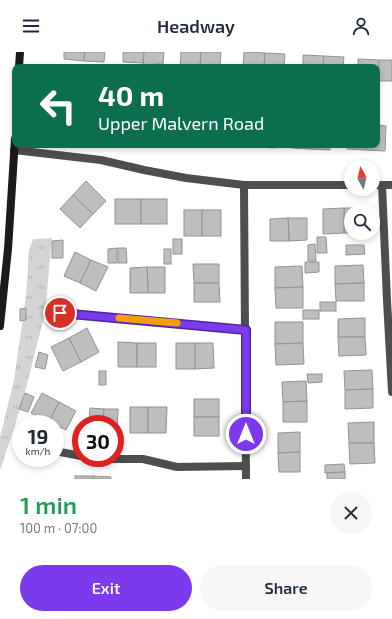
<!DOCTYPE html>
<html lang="en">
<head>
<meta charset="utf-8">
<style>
  body { margin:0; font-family:"Exo 2",sans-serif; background:#f6f6f7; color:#1f2937; height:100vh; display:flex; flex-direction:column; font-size:15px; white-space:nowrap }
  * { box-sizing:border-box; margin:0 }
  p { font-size:13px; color:#747a83 }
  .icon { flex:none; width:22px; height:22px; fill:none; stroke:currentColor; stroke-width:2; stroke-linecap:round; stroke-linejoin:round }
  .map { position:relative; height:427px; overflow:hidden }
  .details { display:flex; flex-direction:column; background:#fff; flex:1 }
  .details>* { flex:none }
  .top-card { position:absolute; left:12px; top:12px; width:368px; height:84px; border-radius:8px; box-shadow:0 2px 6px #0003; background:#0b6e4f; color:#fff; overflow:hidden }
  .needle { width:26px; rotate:352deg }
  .buttons { position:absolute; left:344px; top:108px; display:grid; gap:8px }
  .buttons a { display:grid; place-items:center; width:36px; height:36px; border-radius:50%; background:#fff; box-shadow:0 2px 6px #0003; font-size:20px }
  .speed { position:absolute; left:12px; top:363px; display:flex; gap:8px; font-size:20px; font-weight:700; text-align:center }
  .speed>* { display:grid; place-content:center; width:52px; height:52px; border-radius:50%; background:#fff; box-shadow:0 2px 6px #0003; line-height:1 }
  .speed small { font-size:10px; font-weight:400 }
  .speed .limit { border:6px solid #d22; background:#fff; color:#111 }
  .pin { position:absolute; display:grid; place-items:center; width:34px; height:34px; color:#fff; margin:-17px; border:2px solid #fff; border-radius:50%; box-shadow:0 1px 4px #0007 }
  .me { position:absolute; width:44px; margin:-22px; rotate:0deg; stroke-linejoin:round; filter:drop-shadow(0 0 3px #0008) }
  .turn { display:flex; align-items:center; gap:14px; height:84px; padding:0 20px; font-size:18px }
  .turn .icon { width:52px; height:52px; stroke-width:2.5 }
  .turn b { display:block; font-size:28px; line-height:34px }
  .round { display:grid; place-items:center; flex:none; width:42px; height:42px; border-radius:21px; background:#f6f6f7 }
  .headline { display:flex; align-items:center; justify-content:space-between; height:68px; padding:0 20px }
  h1 { font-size:24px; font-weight:600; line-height:30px; color:#1e9e55 }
  .primary-button { display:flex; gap:8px; margin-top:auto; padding:8px 20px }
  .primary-button a { flex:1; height:46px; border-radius:24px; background:#7c3aed; color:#fff; font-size:16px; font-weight:600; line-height:46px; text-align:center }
  .primary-button a+a { background:#f6f6f7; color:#1f2937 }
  header { display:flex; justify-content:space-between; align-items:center; height:52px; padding:0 20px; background:#fff; font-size:18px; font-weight:600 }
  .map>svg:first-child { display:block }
</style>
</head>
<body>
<header><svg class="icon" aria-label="menu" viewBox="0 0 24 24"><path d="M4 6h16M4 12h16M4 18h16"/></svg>Headway<svg class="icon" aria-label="person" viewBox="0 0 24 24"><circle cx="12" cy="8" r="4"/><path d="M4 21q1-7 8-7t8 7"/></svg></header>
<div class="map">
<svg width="392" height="427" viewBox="0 0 392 427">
  <defs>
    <pattern id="grass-tufts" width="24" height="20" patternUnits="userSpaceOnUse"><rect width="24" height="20" fill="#d5d5d5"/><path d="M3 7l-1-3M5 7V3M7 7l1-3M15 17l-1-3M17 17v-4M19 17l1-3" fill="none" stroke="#b5b5b5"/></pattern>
  </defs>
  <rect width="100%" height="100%" fill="#fff"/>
  <path fill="url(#grass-tufts)" d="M 52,186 L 45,261 L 23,348 L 0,419 L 0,385 L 14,328 L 26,245 L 29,198 L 33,187 Z"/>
  <g fill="#bebebe" stroke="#929292">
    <path d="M 64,0 L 85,0 L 84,9 L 64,7 Z"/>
    <path d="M 85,0 L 105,0 L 104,10 L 84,9 Z"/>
    <path d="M 123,0 L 144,0 L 143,11 L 123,10 Z"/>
    <path d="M 144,0 L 164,0 L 163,12 L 155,12 L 155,15 L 143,15 Z"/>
    <path d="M 181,0 L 201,0 L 200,15 L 180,15 Z"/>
    <path d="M 201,0 L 221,0 L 220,15 L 200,15 Z"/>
    <path d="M 244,0 L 265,1 L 264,15 L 243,15 Z"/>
    <path d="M 265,1 L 285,2 L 284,15 L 264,15 Z"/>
    <path d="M 303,3 L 324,4 L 323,15 L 303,15 Z"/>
    <path d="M 324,4 L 344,5 L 343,15 L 323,15 Z"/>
    <path d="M 358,7 L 379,8 L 378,29 L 377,15 L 358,15 Z"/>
    <path d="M 379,8 L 392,8 L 392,29 L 378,29 Z"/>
    <path d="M 377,73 L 386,74 L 385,99 L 366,98 L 366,93 L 377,93 Z"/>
    <path d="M 257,93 L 276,93 L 276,96 L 257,95 Z"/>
    <path d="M 291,93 L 311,93 L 310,97 L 291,96 Z"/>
    <path d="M 311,93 L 330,93 L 330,98 L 310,97 Z"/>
    <path d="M 347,93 L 366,93 L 366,98 L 347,97 Z"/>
    <path d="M 86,129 L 106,149 L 93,162 L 73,143 Z"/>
    <path d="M 73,143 L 93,162 L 80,176 L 60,157 Z"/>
    <rect x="115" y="147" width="26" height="25"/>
    <rect x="141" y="147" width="26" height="25"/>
    <path d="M 344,156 L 364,156 L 365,159 L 351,159 L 351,181 L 344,181 Z"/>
    <path d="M 344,156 L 344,181 L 323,182 L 323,157 Z"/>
    <rect x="184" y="158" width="18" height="26"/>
    <rect x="202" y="158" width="19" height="26"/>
    <path d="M 288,166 L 307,166 L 307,188 L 289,189 Z"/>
    <path d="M 288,166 L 289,189 L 270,189 L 270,167 Z"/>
    <path d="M 317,185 L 326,185 L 327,201 L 317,201 Z"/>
    <rect x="173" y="187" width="9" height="15"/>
    <path d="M 63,188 L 63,206 L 52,206 L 52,189 Z"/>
    <path d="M 315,192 L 316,209 L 308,209 L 308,193 Z"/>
    <path d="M 346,193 L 364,193 L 365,202 L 346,203 Z"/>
    <path d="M 117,196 L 117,211 L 108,211 L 108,197 Z"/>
    <path d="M 118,196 L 126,196 L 127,211 L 118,211 Z"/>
    <rect x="164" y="197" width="7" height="15"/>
    <path d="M 75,200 L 91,208 L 80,231 L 64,224 Z"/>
    <path d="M 91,208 L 108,215 L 96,239 L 80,231 Z"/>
    <path d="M 305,210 L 319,210 L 319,220 L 305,221 Z"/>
    <path d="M 193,212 L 219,212 L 219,231 L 194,231 Z"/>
    <path d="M 363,213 L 364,231 L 335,232 L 335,214 Z"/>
    <path d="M 302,214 L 303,235 L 275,236 L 275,215 Z"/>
    <path d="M 147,215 L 165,215 L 165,241 L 148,241 Z"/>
    <path d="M 147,215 L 148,241 L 130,241 L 130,216 Z"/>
    <path d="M 194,231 L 219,231 L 220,250 L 194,250 Z"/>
    <path d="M 364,231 L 364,249 L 336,249 L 335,232 Z"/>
    <path d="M 303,235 L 303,256 L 276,256 L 275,236 Z"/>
    <rect x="320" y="250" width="16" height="9"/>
    <path d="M 26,256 L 26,268 L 20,269 L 20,257 Z"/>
    <rect x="303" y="258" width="16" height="9"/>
    <path d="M 365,266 L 365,285 L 338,285 L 338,267 Z"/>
    <path d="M 275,270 L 303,270 L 303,291 L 275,292 Z"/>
    <path d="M 87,276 L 99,300 L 81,310 L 69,286 Z"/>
    <path d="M 338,285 L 365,285 L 366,303 L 339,304 Z"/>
    <path d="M 69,286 L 81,310 L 63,319 L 51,295 Z"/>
    <path d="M 118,290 L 137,291 L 137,315 L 118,315 Z"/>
    <rect x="137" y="291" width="19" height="24"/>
    <rect x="176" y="291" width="19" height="26"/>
    <path d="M 195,291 L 213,291 L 214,316 L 195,317 Z"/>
    <path d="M 303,291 L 304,312 L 276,313 L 275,292 Z"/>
    <path d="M 39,300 L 48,303 L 45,317 L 35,315 Z"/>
    <path d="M 372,318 L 373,337 L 345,338 L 344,319 Z"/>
    <rect x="99" y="319" width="7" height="14"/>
    <path d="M 307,322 L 322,322 L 322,330 L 308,331 Z"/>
    <path d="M 306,329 L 307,349 L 283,350 L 282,330 Z"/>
    <path d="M 373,337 L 373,356 L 345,357 L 345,338 Z"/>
    <path d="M 25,341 L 34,345 L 28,360 L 19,357 Z"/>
    <path d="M 42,341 L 59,350 L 49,370 L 31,361 Z"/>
    <rect x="194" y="347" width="25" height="18"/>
    <path d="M 307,349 L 307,370 L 283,370 L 283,350 Z"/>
    <path d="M 59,350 L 76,359 L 66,378 L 49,370 Z"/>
    <rect x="130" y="355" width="18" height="26"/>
    <path d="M 148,355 L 167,355 L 166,381 L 148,381 Z"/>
    <path d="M 90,356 L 104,357 L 103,372 L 89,372 Z"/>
    <path d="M 104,357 L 118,357 L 117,379 L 115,379 L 115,372 L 103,372 Z"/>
    <rect x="194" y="365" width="25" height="19"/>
    <path d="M 374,370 L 374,391 L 349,391 L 348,371 Z"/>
    <path d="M 300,380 L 300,400 L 278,401 L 278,381 Z"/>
    <path d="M 349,391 L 374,391 L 375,411 L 350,412 Z"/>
    <path d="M 300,400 L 300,420 L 279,420 L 278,401 Z"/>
    <path d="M 344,412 L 345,420 L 325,421 L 325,413 Z"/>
    <path d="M 345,420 L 345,427 L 327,427 L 327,421 Z"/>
    <rect x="75" y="424" width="18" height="3"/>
    <path d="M 93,424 L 111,425 L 111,427 L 93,427 Z"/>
  </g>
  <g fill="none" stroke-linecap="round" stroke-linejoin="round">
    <g stroke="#4e4e4e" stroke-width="8">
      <path d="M 14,98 L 101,108 L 144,118 L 186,126 L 244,133 L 351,133"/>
      <path d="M 244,133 L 246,427"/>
      <path d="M 373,133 L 392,133"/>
      <path d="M 382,133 L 387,248 L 392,340"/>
      <path d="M 60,261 L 246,278"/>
      <path d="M 55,399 L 81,404"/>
      <path d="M 100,406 L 116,407 L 143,407 L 177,415 L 246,414"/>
    </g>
    <g stroke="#1b1b1b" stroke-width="8">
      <path d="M 19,15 L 20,0"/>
      <path d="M 0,274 L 8,197 L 15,87"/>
    </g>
  </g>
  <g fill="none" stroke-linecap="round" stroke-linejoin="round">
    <g stroke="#51269a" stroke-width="10">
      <path id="route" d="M 60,261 L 246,278 L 246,382"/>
    </g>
    <use href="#route" stroke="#7c3aed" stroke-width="7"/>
    <path stroke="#f59e0b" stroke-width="7" d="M 119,266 L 177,271"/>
  </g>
</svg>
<div class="buttons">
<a><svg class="needle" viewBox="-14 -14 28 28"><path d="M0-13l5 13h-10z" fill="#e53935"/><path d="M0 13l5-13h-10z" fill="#747a83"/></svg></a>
<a><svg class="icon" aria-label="search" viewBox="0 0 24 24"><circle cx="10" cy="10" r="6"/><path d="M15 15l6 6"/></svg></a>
</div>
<div class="speed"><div>19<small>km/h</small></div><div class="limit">30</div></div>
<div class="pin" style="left:60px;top:261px;background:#d93025"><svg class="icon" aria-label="arrive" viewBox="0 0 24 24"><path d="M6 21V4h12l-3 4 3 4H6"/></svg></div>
<svg class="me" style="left:246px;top:382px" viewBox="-20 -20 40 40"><circle r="17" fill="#7c3aed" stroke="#fff" stroke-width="3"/><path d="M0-11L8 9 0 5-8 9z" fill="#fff"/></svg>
<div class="top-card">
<div class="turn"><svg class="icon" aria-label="left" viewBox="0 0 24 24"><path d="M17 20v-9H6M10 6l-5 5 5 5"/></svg><div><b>40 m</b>Upper Malvern Road</div></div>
</div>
</div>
<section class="details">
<div class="headline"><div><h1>1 min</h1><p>100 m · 07:00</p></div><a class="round"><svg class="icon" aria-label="close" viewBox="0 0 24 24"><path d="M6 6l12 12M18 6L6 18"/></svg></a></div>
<div class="primary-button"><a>Exit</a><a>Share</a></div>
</section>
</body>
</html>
